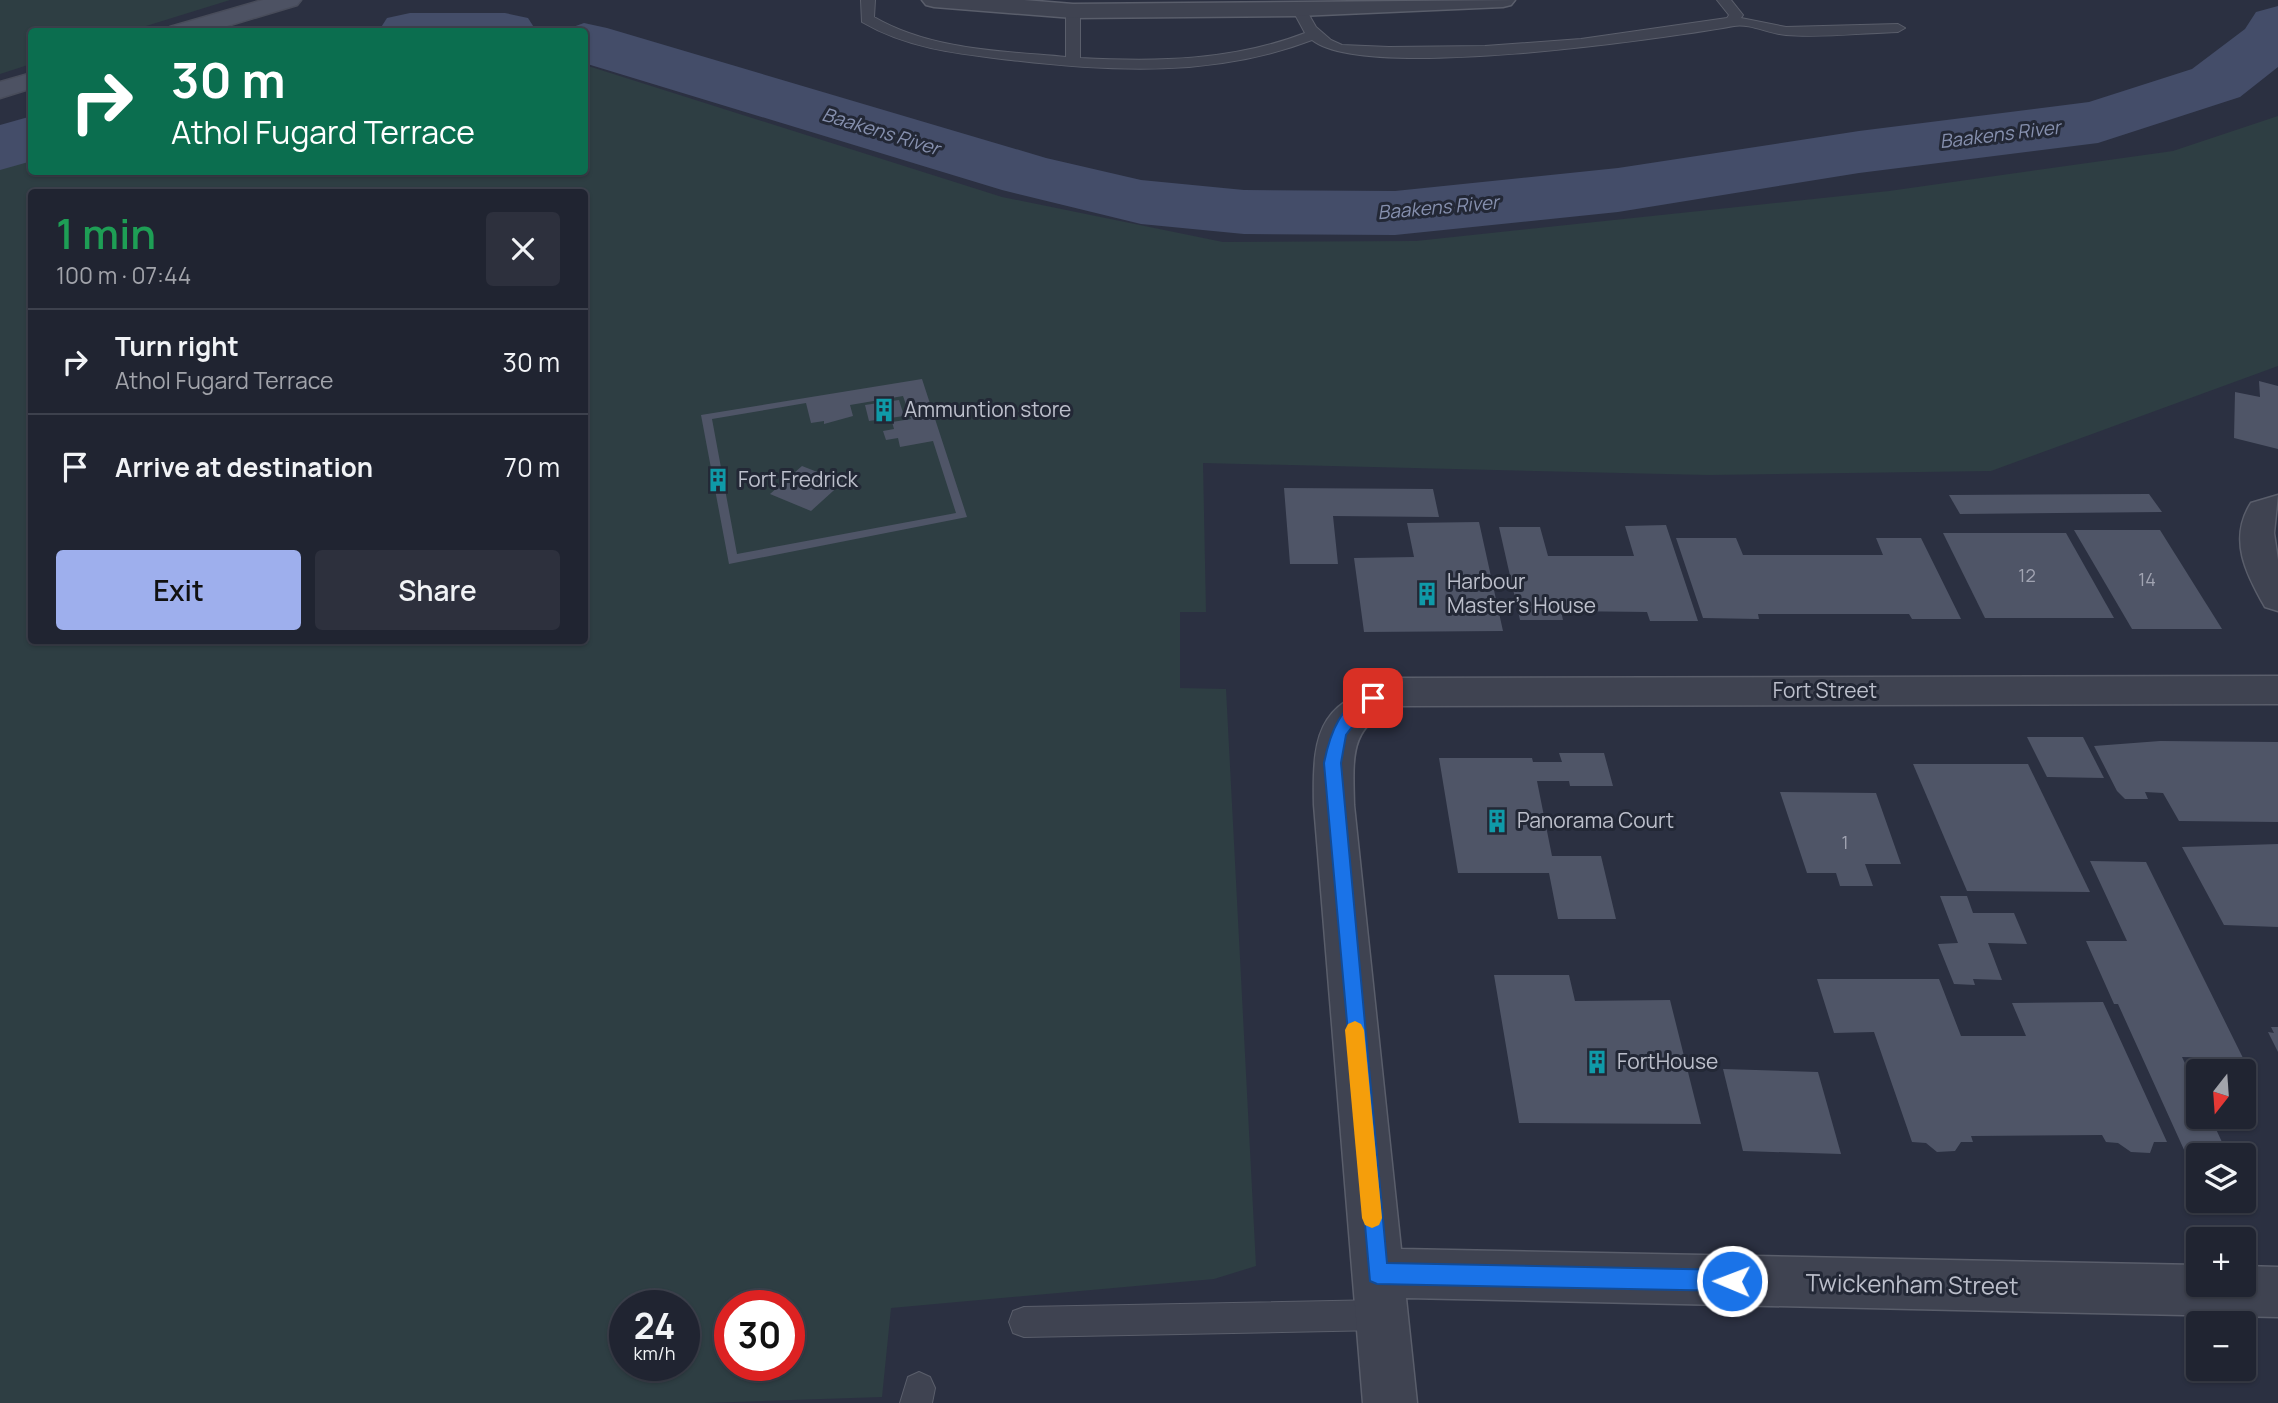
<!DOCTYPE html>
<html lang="en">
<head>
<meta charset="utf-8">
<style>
  body { margin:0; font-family:Manrope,sans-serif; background:#2d303d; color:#f1f3f6; height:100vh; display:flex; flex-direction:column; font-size:26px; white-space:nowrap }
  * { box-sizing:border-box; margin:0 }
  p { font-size:23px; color:#a2a4ab }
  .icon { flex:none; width:38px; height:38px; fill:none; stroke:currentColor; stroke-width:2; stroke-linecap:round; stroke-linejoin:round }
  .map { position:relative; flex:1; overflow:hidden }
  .sheet { position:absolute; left:28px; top:189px; width:560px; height:455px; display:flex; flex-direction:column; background:#202431; border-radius:7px; box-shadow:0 2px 5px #0004,0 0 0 2px #3d414d }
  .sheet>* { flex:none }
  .guide { position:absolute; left:28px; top:28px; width:560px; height:147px; border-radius:7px; box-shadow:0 2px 5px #0004,0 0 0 2px #3d414d; background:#0b6e4f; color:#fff; overflow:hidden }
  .needle { width:46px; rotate:197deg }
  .tools { position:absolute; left:2186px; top:1059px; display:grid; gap:14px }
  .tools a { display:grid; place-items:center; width:70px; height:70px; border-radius:7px; background:#202431; box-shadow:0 2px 5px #0004,0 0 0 2px #3d414d; font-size:35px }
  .speed { position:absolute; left:609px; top:1290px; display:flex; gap:14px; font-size:35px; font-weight:700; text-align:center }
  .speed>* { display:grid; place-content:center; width:91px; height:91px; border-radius:50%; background:#202431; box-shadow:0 2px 5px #0004,0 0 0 2px #3d414d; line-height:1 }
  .speed small { font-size:18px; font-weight:400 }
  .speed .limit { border:10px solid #d22; background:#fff; color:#111 }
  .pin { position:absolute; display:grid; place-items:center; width:60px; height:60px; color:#fff; margin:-30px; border-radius:14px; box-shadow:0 4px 10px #0006 }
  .me { position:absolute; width:77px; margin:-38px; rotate:271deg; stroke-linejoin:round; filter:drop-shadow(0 0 5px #0008) }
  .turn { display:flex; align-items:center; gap:24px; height:147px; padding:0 28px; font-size:32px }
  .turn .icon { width:91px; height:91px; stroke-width:2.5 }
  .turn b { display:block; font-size:49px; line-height:60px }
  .round { display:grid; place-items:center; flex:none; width:74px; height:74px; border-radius:7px; background:#2d303d }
  .head { display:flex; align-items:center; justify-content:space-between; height:119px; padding:0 28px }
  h1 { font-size:42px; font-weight:600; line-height:52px; color:#1e9e55 }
  .button { display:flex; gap:14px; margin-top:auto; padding:14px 28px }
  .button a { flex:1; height:80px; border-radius:7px; background:#9eafed; color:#111; font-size:28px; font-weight:600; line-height:80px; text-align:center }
  .button a+a { background:#2d303d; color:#f1f3f6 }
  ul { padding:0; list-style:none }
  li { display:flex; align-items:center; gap:21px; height:105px; padding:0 28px; border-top:2px solid #3d414d }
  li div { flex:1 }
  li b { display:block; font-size:26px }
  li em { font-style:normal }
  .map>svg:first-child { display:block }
</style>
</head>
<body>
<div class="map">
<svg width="2278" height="1403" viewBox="0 0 2278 1403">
  <rect width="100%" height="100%" fill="#2b3041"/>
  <g fill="#2e3e43" fill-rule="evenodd">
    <path d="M 0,0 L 230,0 L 130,31 L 32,32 L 31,64 L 0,74 Z"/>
    <path d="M 585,65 L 1002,197 L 1223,242 L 1416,241 L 1889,191 L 2173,151 L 2278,116 L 2278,366 L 1991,471 L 1708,475 L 1203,463 L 1206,612 L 1180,612 L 1180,688 L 1226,689 L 1256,1266 L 1214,1279 L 891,1308 L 882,1397 L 705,1403 L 0,1403 L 0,164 L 31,153 L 32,172 L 584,172 ZM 32,192 L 584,192 L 584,640 L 32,640 ZM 625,1306 L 684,1306 L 684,1365 L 625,1365 ZM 730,1306 L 789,1306 L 789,1365 L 730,1365 Z"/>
  </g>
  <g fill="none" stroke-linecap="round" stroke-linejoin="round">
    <g fill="#444d69" fill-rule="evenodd">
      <path d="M 2278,6 L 2278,67 L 2240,97 L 2098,143 L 1859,173 L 1618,212 L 1395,235 L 1244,234 L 1141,224 L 1002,190 L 584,63 L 584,32 L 559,32 L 584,23 L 607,28 L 1046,158 L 1141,180 L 1244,190 L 1395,191 L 1618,168 L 1859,131 L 2089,102 L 2192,69 L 2245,29 L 2256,12 Z"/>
      <path d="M 410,13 L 505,13 L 528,18 L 537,32 L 378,32 L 387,18 Z"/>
      <path d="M 32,116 L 32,161 L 0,170 L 0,125 Z"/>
    </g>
  </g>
  <g fill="#4f5567" fill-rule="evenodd">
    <path d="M 922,379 L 967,517 L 729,564 L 701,415 ZM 903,396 L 911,419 L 892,422 L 894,429 L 883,431 L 886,440 L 898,438 L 900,447 L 933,441 L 956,513 L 737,554 L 712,419 L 806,403 L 811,423 L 824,421 L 824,424 L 853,416 L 850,405 Z"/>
    <path d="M 2259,381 L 2278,386 L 2278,449 L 2234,438 L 2235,392 L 2260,397 Z"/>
    <path d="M 899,400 L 904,416 L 869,421 L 865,405 Z"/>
    <path d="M 802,466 L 843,482 L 811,511 L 770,494 Z"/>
    <path d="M 1284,488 L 1433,489 L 1439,517 L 1333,516 L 1338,564 L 1290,564 Z"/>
    <path d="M 2149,494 L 2162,512 L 1960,514 L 1949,495 Z"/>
    <path d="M 1479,522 L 1503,631 L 1364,632 L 1354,558 L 1414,557 L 1407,523 Z"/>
    <path d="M 1666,525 L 1698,621 L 1650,621 L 1647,612 L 1561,611 L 1563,620 L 1520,620 L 1499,527 L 1540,527 L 1548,556 L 1634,556 L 1625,526 Z"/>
    <path d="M 2074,530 L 2160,530 L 2222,629 L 2132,629 Z"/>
    <path d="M 1943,533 L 2066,533 L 2114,618 L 1985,618 Z"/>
    <path d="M 1676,538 L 1736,538 L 1743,555 L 1883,555 L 1876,538 L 1921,538 L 1961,619 L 1912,619 L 1909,614 L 1758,614 L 1759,619 L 1703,618 Z"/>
    <path d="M 2027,737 L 2083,737 L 2104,778 L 2047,777 Z"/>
    <path d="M 2160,741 L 2278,742 L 2278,822 L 2179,821 L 2163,793 L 2145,792 L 2148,799 L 2125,799 L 2117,791 L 2094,746 Z"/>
    <path d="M 1559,753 L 1604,753 L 1613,786 L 1570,786 L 1569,781 L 1537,781 L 1552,856 L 1601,856 L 1616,919 L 1558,919 L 1549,873 L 1458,873 L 1439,758 L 1532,758 L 1533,762 L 1562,762 Z"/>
    <path d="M 1913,764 L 2028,764 L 2090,892 L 1967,891 Z"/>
    <path d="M 1780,792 L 1876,793 L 1901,864 L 1865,864 L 1873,886 L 1840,886 L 1836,873 L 1807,873 Z"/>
    <path d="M 2278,844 L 2278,927 L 2224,925 L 2182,847 Z"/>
    <path d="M 2090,861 L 2146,862 L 2243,1058 L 2182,1057 L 2198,1091 L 2198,1116 L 2210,1116 L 2227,1153 L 2185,1152 L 2118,1004 L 2114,1004 L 2086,941 L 2127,941 Z"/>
    <path d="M 1940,896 L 1967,896 L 1973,913 L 2014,913 L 2027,944 L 1988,943 L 2002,980 L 1973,979 L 1975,985 L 1954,984 L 1938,944 L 1958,943 Z"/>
    <path d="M 1494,975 L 1569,975 L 1575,1001 L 1670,1000 L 1701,1124 L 1519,1123 Z"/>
    <path d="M 1817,979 L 1939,979 L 1961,1036 L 2026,1036 L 2012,1003 L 2103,1002 L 2167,1142 L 2154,1142 L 2150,1153 L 2131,1152 L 2118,1143 L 2106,1142 L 2102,1135 L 1971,1136 L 1973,1142 L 1961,1142 L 1955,1151 L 1937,1152 L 1926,1143 L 1912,1142 L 1874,1032 L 1834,1033 Z"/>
    <path d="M 2271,1027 L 2278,1027 L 2278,1052 L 2268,1032 L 2274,1033 Z"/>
    <path d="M 1723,1069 L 1818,1072 L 1841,1154 L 1743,1151 Z"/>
  </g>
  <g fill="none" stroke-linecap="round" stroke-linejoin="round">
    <g stroke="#5a5e6b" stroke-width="2">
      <g id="lane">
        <path d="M 861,0 L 875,0 L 874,17 C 931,50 1002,51 1066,57 L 1066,11 L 1073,7 L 1080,11 L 1080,58 C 1158,62 1232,61 1305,33 L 1292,9 L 1299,5 L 1304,6 L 1316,27 L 1331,40 L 1342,45 L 1389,47 L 1485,46 L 1581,39 L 1727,18 L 1729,15 L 1717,0 L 1731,0 L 1743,15 L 1741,18 L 1786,27 L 1898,24 L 1905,28 L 1898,32 C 1861,33 1822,38 1786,35 C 1770,34 1749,23 1734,26 C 1661,39 1364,82 1312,40 C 1216,77 1112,72 1011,60 C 960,54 908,49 862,22 Z"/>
        <path d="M 1382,1300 L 1393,1304 L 1397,1315 L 1393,1326 L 1382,1330 L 1024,1337 L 1013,1333 L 1009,1322 L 1013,1311 L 1024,1307 Z"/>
        <path d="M 919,1372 L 930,1377 L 935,1388 L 932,1403 L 900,1403 L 908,1377 Z"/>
      </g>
    </g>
    <g stroke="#5a5e6b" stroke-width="3">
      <g id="street">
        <path d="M 922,0 L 1024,0 L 1073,4 L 1515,0 L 1511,5 L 1503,7 L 1299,16 L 1073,18 L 934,7 L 926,5 Z"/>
        <path d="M 2278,495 L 2274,533 L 2278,560 L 2278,611 L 2265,607 C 2246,574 2228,539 2251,503 Z"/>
        <path d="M 2278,676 L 2278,704 L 1402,706 C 1348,722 1353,757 1354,805 L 1401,1249 L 2198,1265 L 2198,1284 L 2244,1284 L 2244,1266 L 2278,1267 L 2278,1317 L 1406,1298 L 1417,1403 L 1363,1403 L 1314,805 C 1312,724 1322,701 1402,678 Z"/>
      </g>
    </g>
    <g stroke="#484c5a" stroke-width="3">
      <g id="secondary">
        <path d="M 263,0 L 301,0 L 297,5 L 207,32 L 167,32 L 170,27 Z"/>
        <path d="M 32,73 L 32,88 L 0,98 L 0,82 Z"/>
      </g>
    </g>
    <use href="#lane" fill="#3f4351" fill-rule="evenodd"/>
    <use href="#street" fill="#3f4351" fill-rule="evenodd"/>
    <use href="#secondary" fill="#4d5263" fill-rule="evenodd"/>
  </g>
  <path fill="#1a73e8" stroke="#114b97" stroke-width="2" d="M 1373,692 L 1381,698 L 1362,714 L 1346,735 L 1341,763 L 1387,1263 L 1732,1270 L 1740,1274 L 1743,1281 L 1740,1288 L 1732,1291 L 1377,1284 L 1370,1281 L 1324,763 C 1330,733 1341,702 1373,692 Z"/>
  <path fill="#f59e0b" d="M 1355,1021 L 1361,1024 L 1364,1030 L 1382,1218 L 1379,1225 L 1372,1228 L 1365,1225 L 1362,1218 L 1345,1030 L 1348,1024 Z"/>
  <defs>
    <g id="building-bare" transform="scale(1.89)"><path d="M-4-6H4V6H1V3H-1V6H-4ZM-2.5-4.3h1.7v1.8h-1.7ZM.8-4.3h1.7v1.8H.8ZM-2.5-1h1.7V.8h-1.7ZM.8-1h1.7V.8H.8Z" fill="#0f9aa8" stroke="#232836" stroke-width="2.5" paint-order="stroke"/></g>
  </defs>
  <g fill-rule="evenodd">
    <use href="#building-bare" x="884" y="410"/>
    <use href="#building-bare" x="718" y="480"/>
    <use href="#building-bare" x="1427" y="594"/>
    <use href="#building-bare" x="1497" y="821"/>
    <use href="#building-bare" x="1597" y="1062"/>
  </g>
  <g text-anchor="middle" stroke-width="6" stroke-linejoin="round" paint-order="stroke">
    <g font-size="18" fill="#a1a4b2">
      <text x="2027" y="582">12</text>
      <text x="2147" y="586">14</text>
      <text x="1845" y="849">1</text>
    </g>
    <g font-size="19" font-style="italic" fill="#8690ae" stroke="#232836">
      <text transform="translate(881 131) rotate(17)" y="7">Baakens River</text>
      <text transform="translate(2000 134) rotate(-7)" y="7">Baakens River</text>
      <text transform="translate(1438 207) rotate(-5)" y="7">Baakens River</text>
    </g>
    <g font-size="21" fill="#bcbfcb" stroke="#232836" text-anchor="start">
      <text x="904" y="417">Ammuntion store</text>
      <text x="738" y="487">Fort Fredrick</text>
      <text x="1447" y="589">Harbour<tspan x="1447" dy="24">Master's House</tspan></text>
      <text x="1517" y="828">Panorama Court</text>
      <text x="1617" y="1069">FortHouse</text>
    </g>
    <g font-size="21" fill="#bcbfcb" stroke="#232836">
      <text x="1825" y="698">Fort Street</text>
    </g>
    <g font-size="24" fill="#bcbfcb" stroke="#232836">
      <text transform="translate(1912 1285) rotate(1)" y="8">Twickenham Street</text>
    </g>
  </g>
</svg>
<div class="tools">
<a><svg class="needle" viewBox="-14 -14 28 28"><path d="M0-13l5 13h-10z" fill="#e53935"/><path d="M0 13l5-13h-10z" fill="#a2a4ab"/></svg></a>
<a><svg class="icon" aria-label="layers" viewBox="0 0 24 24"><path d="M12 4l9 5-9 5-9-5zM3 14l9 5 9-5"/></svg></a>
<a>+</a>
<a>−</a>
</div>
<div class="speed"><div>24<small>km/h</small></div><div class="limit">30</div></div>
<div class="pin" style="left:1373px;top:698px;background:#d93025"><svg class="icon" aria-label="arrive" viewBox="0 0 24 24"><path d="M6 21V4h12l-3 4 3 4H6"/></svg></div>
<svg class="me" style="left:1732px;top:1281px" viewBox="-20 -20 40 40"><circle r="17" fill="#1a73e8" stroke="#fff" stroke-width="3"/><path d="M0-11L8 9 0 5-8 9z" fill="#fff"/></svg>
<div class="guide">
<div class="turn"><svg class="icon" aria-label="right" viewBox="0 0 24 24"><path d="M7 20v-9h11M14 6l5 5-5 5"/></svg><div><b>30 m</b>Athol Fugard Terrace</div></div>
</div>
<section class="sheet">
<div class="head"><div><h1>1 min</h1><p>100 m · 07:44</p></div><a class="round"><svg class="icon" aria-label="close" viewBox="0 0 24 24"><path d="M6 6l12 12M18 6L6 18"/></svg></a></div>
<ul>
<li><svg class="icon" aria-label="right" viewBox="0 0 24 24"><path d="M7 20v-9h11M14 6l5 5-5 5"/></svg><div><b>Turn right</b><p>Athol Fugard Terrace</p></div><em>30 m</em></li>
<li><svg class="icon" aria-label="arrive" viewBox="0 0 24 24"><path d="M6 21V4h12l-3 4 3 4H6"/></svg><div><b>Arrive at destination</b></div><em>70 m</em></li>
</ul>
<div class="button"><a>Exit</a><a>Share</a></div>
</section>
</div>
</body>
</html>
